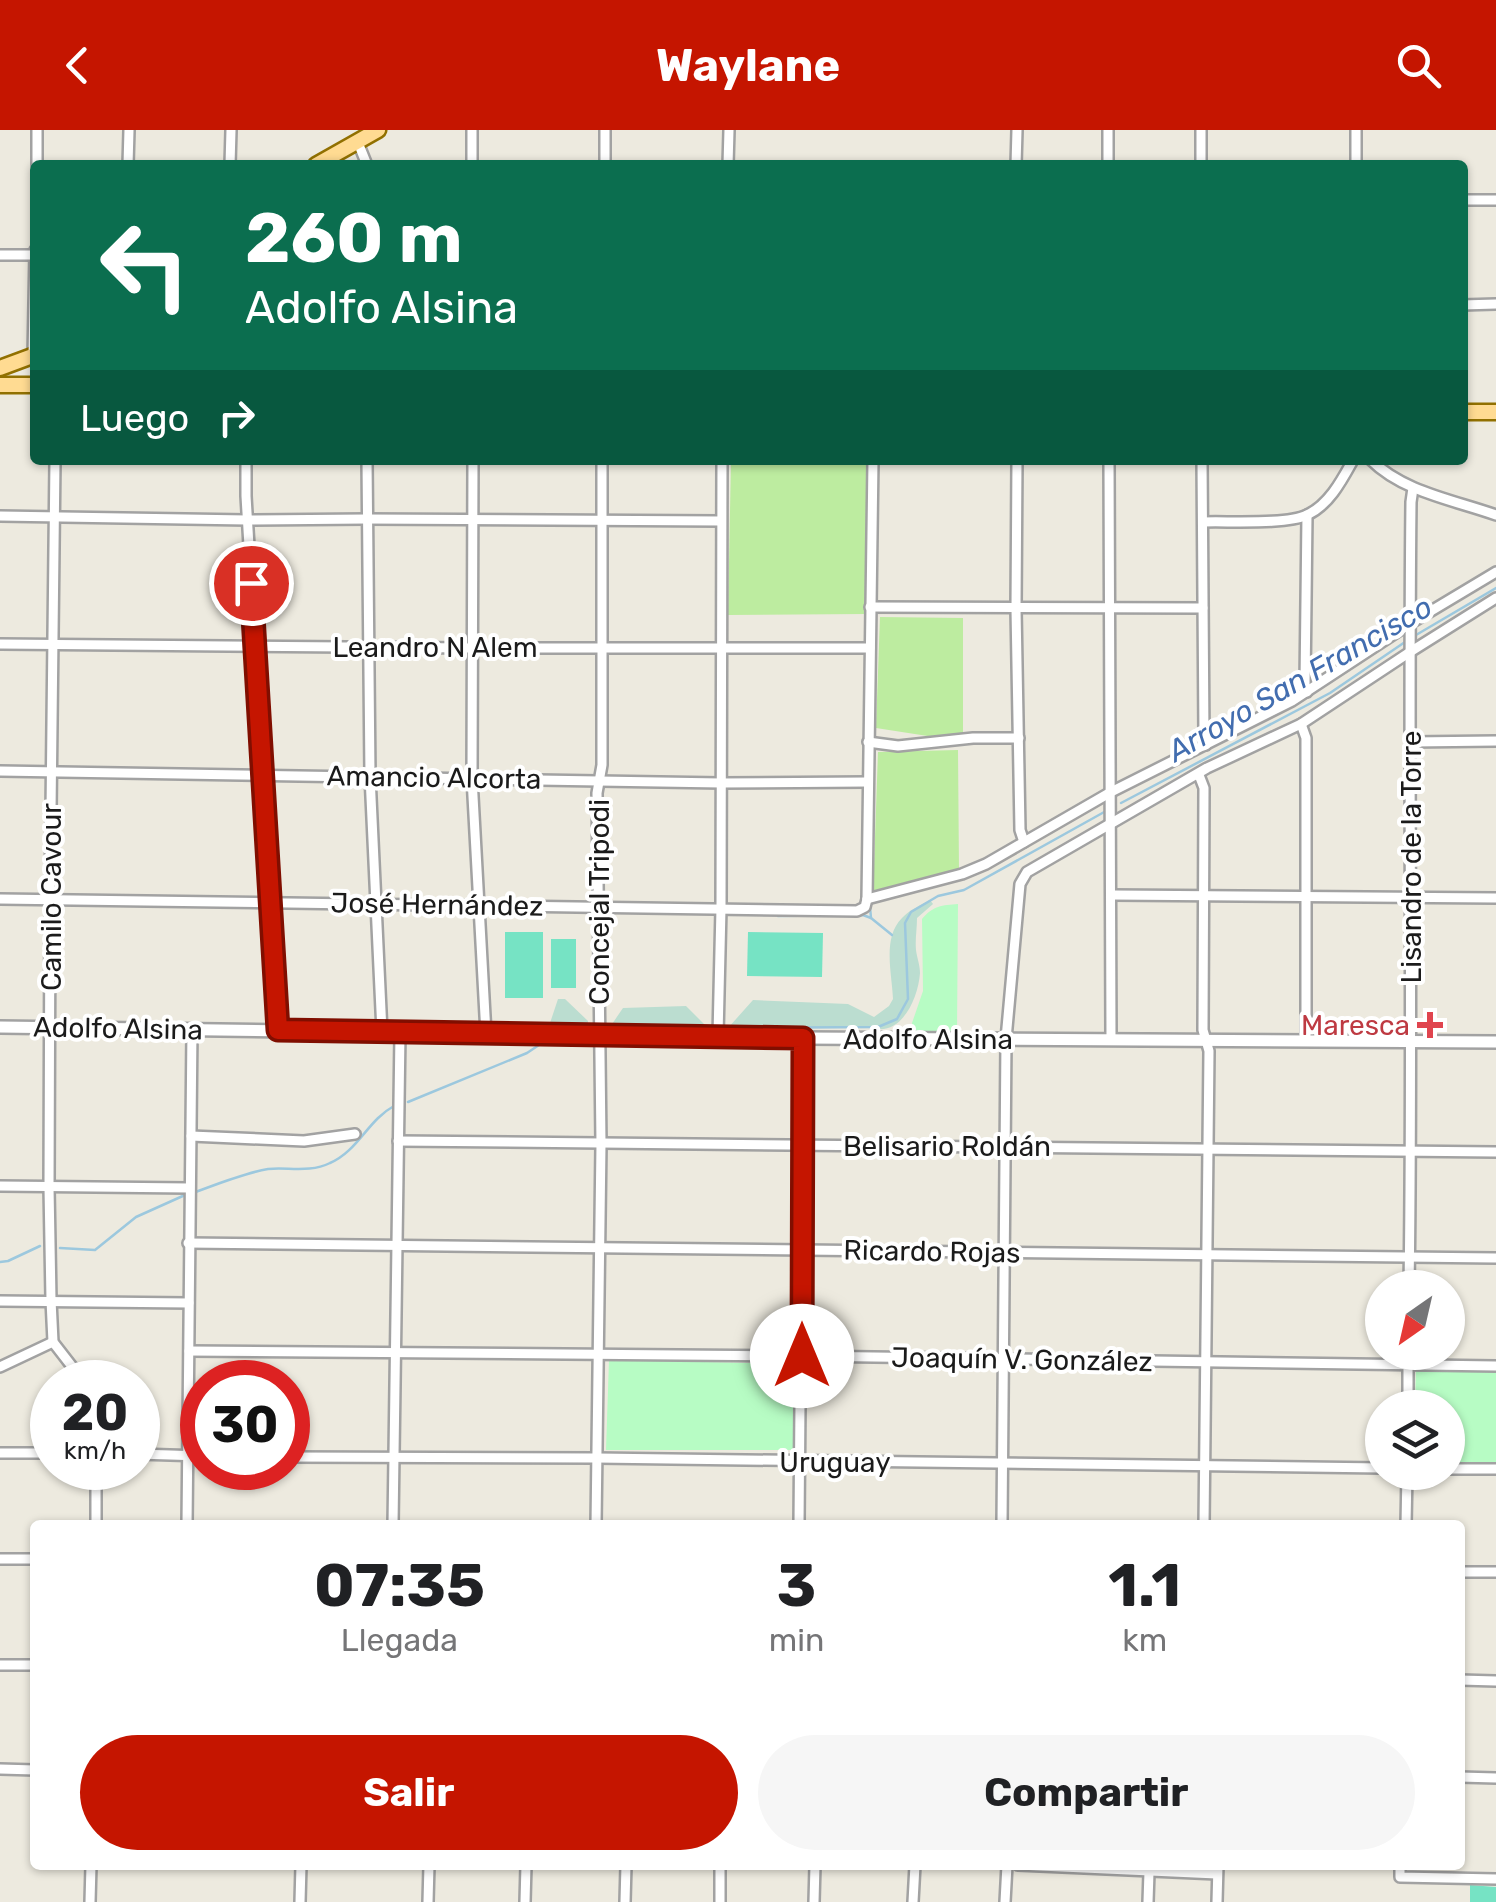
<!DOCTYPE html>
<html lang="es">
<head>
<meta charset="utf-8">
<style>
  body { margin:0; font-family:Rubik,sans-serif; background:#f6f6f6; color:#202124; height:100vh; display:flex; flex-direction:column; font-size:38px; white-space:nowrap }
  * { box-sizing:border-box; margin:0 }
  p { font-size:32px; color:#757577 }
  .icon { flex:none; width:55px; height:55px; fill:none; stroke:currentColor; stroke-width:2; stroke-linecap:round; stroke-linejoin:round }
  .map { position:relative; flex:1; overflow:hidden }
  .details { position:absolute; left:30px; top:1390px; width:1435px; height:350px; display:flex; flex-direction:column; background:#fff; border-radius:10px; box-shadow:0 2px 8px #0004 }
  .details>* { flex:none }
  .banner { position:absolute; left:30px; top:30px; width:1438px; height:305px; border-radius:10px; box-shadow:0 2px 8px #0004; background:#0b6e4f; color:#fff; overflow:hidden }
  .needle { width:65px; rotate:214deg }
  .fabs { position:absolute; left:1365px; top:1140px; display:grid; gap:20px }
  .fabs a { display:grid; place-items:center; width:100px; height:100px; border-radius:50%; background:#fff; box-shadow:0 2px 8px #0004; font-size:50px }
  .speed { position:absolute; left:30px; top:1230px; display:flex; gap:20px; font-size:50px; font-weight:700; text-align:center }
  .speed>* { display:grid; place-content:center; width:130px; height:130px; border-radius:50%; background:#fff; box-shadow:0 2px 8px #0004; line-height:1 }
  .speed small { font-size:25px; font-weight:400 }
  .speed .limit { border:15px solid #d22; background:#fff; color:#111 }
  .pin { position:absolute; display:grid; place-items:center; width:85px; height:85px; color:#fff; margin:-42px; border:5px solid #fff; border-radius:50%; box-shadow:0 2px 10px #0007 }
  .me { position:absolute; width:110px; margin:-55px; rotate:0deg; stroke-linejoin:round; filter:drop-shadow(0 0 8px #0008) }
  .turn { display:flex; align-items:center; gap:35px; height:210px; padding:0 50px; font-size:45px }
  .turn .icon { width:130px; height:130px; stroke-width:2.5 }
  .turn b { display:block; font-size:70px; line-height:85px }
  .then { display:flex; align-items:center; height:95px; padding:0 50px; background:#0003; gap:20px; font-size:38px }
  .eta { display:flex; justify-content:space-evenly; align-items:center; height:170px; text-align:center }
  .eta b { font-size:60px; font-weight:700; line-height:70px }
  .primary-button { display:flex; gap:20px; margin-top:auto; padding:20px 50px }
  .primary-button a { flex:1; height:115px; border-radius:60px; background:#c51500; color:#fff; font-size:40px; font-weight:700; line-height:115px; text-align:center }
  .primary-button a+a { background:#f6f6f6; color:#202124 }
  header { display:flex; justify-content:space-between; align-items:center; height:130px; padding:0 50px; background:#c51500; color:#fff; font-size:45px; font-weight:700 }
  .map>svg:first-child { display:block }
</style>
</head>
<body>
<header><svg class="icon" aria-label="back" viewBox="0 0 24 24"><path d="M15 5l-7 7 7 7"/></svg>Waylane<svg class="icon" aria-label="search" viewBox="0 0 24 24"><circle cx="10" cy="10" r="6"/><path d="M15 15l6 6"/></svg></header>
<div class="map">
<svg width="1496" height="1772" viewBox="0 0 1496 1772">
  <rect width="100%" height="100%" fill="#edeadf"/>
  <g fill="#bdeca0">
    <path d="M 731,330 L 869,330 L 866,484 L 728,485 Z"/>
    <path d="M 880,487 L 963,488 L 963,605 L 934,607 L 876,598 Z"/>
    <path d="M 958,620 L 959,740 L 890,763 L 879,761 L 873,765 L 878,622 Z"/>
  </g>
  <g fill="#bbddd0">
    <path d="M 930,770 L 933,774 L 917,788 C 917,799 915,810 916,820 C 917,828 920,835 920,843 C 918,870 900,909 869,897 L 728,898 L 753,870 L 848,874 L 874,887 L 889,876 L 893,869 C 892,843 882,808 902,788 C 909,780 921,775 930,770 Z"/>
    <path d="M 558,869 L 565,869 L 588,891 L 588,896 L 549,896 Z"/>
    <path d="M 686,876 L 708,898 L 610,897 L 623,878 Z"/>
  </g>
  <g fill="#b7fcc4">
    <path d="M 958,774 L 957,903 L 913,902 L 912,893 L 923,861 L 922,789 C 933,776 942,775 958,774 Z"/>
    <path d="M 609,1230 L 795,1234 L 793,1320 L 606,1320 Z"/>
    <path d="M 1416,1238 L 1496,1239 L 1496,1334 L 1448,1333 L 1448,1278 L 1415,1278 Z"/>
  </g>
  <g fill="#76e3c4">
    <rect x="505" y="802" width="38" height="66"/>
    <path d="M 748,802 L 823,803 L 822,847 L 747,846 Z"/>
    <rect x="551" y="809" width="25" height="49"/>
    <path d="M 1470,1755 L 1496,1757 L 1496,1772 L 1470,1772 Z"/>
  </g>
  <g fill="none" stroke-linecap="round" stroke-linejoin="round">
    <g stroke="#9cc8de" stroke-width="2.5">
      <path d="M 1416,505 L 1496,458"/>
      <path d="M 1121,673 L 1330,563 L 1405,512"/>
      <path d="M 870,777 L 871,788 L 892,805"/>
      <path d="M 778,786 L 863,785 L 871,788"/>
      <path d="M 620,897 L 708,898"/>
      <path d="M 728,898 L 878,897 L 897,889 L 908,869 L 905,793 L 911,782 L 938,766 L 964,760 L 1106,681"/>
      <path d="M 548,899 L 549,896 L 588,896"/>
      <path d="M 408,972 L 527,923 L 539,915"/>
      <path d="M 193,1063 C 215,1055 244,1043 268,1039 C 288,1037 310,1043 330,1033 C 358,1021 368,990 394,976"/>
      <path d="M 60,1118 L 95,1120 L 136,1087 L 185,1065"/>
      <path d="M 0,1132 L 8,1131 L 40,1116"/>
    </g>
    <g stroke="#a2a2a2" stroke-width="14">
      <g id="minor">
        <path d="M 357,10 L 367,35"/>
        <path d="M 37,35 L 37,0"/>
        <path d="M 128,35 L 129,0"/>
        <path d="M 230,35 L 231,0"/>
        <path d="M 472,35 L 472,0"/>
        <path d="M 605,35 L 605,0"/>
        <path d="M 728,35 L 729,0"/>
        <path d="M 1016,35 L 1017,0"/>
        <path d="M 1108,35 L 1108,0"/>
        <path d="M 1201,35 L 1201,0"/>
        <path d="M 1356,35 L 1356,0"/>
        <path d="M 1462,70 L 1496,70"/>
        <path d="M 0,125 L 35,125"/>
        <path d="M 1462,175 L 1496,174"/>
        <path d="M 33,226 L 35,120"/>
        <path d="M 55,330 L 50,769 L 49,1057 L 51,1170 L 53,1212 L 84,1252"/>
        <path d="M 246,330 L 246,366 L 278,900"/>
        <path d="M 367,330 L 370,646 L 382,902"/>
        <path d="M 473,330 L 472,648 L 486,904"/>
        <path d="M 1017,330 L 1016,479 L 1020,700 L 1024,712"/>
        <path d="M 1109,330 L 1111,909"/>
        <path d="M 1202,330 L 1204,607 L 1206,615"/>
        <path d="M 1371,330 C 1403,362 1454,370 1496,385"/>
        <path d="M 0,386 L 247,390 L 366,389 L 721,391"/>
        <path d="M 1203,392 C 1228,391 1286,395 1307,385 C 1329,375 1342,350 1353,330"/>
        <path d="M 870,477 L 1203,478"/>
        <path d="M 0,514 L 471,518 L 870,518"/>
        <path d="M 1307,562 L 1305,554 L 1307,385"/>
        <path d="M 1301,594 L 1306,608 L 1306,911"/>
        <path d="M 868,612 L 898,616 L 973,608 L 1019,608"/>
        <path d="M 1411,612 L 1496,611"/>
        <path d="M 0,641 L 721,653 L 867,652"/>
        <path d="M 1199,645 L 1204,658 L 1203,900 L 1209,921 L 1204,1395"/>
        <path d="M 1112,765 L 1496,768"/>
        <path d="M 0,769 L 857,781 L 865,777 L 867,769"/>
        <path d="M 867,769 L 962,744 L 986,734 L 1111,662 L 1292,571 L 1411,493 L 1496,442"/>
        <path d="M 867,769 L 873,330"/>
        <path d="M 718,906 L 721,778 L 722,330"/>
        <path d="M 191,1006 L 304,1011 L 355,1004"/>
        <path d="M 398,1011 L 1496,1022"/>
        <path d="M 0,1056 L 189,1058"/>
        <path d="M 188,1113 L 1496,1128"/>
        <path d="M 1409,1158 C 1413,896 1408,634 1411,372 L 1413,358"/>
        <path d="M 0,1171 L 189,1173"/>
        <path d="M 189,1221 L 802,1226 L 1496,1236"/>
        <path d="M 0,1237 L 53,1212"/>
        <path d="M 1408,1278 L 1408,1222"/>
        <path d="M 0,1323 L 52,1323"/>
        <path d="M 138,1324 L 202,1326"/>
        <path d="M 288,1327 L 597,1328 L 1382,1338"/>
        <path d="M 1448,1339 L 1496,1339"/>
        <path d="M 96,1395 L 96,1338"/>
        <path d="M 187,1395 L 192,899"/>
        <path d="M 393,1395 L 400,903"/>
        <path d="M 596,1395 L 601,1014 L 597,663 L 602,635 L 602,330"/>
        <path d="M 799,1395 L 803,908"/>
        <path d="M 1002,1395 L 1006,909 L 1020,754 L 1027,742 L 1207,638 L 1301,594 L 1410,522 L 1496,468"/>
        <path d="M 1406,1395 L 1407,1342"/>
        <path d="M 0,1429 L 35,1429"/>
        <path d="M 1460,1442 L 1496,1442"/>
        <path d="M 0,1535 L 35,1535"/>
        <path d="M 1460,1550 L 1496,1551"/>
        <path d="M 0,1639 L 35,1640"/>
        <path d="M 1460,1647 L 1496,1648"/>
        <path d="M 1018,1735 L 1217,1744"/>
        <path d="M 1400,1735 L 1400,1747 L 1496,1749"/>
        <path d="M 90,1772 L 91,1735"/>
        <path d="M 300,1772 L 301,1735"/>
        <path d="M 428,1772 L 429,1735"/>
        <path d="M 525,1772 L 526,1735"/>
        <path d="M 625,1772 L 626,1735"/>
        <path d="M 720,1772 L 720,1735"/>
        <path d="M 814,1772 L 815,1735"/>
        <path d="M 913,1772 L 915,1735"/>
        <path d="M 1005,1772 L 1007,1735"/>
        <path d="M 1148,1772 L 1149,1742"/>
        <path d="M 1217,1772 L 1218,1735"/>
      </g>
    </g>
    <g stroke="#a2a2a2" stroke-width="16">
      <path id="tertiary" d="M 0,897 L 803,908 L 1496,912"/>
    </g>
    <g stroke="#917000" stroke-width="19">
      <g id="primary">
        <path d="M 316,35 L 378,0"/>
        <path d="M 0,238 L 35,225"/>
        <path d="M 0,255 L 35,255"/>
        <path d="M 1462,282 L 1496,282"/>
      </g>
    </g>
    <use href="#minor" stroke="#fff" stroke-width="9"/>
    <use href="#tertiary" stroke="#fff" stroke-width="11"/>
    <use href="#primary" stroke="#ffdb92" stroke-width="14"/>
  </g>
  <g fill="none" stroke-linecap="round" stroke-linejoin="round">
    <g stroke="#800e00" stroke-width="25">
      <path id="route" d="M 251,453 L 278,900 L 803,908 L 802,1226"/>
    </g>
    <use href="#route" stroke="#c51500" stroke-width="18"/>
  </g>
  <path fill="#e0444e" stroke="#fff" stroke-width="4" d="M1425 880h10v10h10v10h-10v10h-10v-10h-10v-10h10z"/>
  <g text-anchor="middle" stroke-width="8" stroke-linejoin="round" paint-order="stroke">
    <g font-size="28" fill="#1b1b1b" stroke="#fff">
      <text x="435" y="527">Leandro N Alem</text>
      <text transform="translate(434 647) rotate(1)" y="10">Amancio Alcorta</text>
      <text transform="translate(1411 727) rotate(-90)" y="10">Lisandro de la Torre</text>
      <text transform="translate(51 767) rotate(-90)" y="10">Camilo Cavour</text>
      <text transform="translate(599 772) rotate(-90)" y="10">Concejal Tripodi</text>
      <text transform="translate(437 774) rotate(1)" y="10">José Hernández</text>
      <text transform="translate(118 898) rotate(1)" y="10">Adolfo Alsina</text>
      <text x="928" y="919">Adolfo Alsina</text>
      <text x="947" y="1026">Belisario Roldán</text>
      <text transform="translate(932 1121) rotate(1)" y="10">Ricardo Rojas</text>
      <text transform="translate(1022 1229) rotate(1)" y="10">Joaquín V. González</text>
      <text x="835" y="1342">Uruguay</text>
    </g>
    <g font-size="28" fill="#be3a42" stroke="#fff" text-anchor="end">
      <text x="1410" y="905">Maresca</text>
    </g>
    <g font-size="30" font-style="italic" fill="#426daf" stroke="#fff">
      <text transform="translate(1300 549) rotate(-30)" y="10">Arroyo San Francisco</text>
    </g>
  </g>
</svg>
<div class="fabs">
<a><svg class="needle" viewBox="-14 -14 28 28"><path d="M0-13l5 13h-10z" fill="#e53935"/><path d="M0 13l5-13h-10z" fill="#757577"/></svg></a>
<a><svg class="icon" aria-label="layers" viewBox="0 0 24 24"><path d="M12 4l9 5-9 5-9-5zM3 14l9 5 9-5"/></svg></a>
</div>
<div class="speed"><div>20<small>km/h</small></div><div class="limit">30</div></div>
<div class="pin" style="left:251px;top:453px;background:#d93025"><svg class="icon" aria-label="arrive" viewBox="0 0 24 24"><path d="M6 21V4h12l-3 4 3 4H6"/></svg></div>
<svg class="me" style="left:802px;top:1226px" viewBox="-20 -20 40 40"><circle r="19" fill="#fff"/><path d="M0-13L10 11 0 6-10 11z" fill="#c51500"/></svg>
<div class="banner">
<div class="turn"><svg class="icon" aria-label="left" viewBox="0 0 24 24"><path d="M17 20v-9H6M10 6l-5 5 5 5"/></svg><div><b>260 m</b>Adolfo Alsina</div></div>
<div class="then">Luego<svg class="icon" aria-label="right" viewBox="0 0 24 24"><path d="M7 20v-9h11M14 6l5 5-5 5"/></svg></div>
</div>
<section class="details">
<div class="eta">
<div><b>07:35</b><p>Llegada</p></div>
<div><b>3</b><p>min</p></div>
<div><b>1.1</b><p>km</p></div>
</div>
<div class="primary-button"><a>Salir</a><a>Compartir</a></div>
</section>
</div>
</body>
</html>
